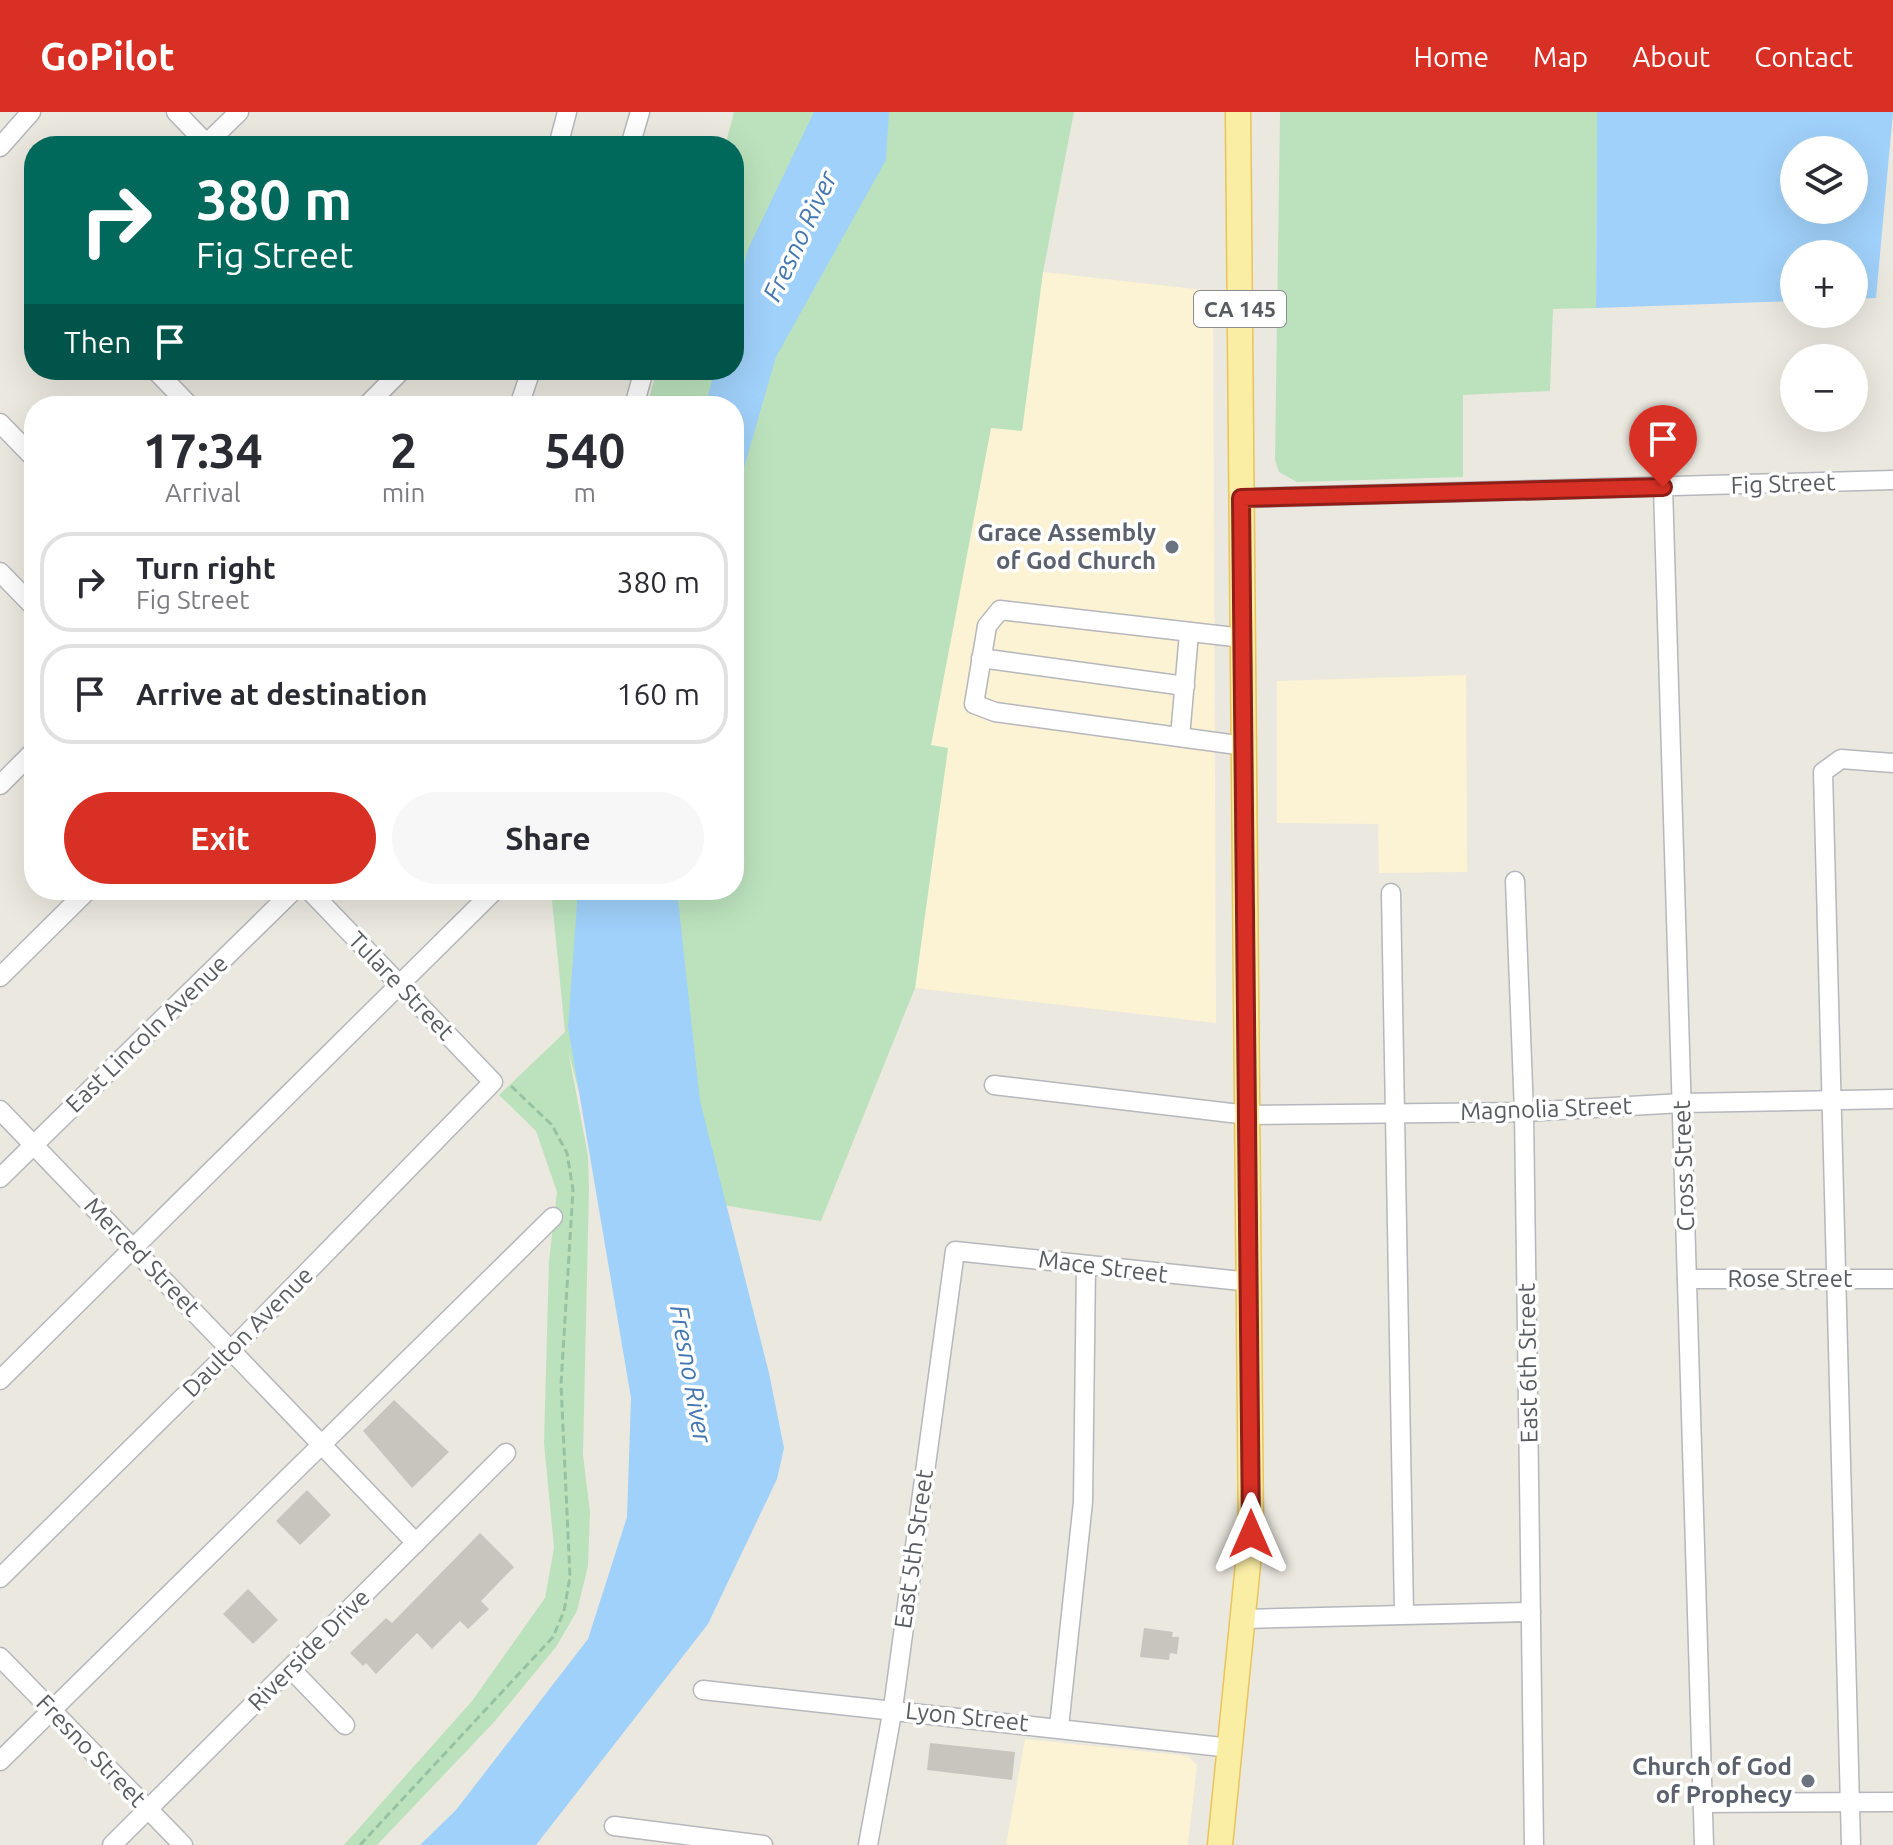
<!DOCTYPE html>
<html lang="en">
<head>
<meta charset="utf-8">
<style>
  body { margin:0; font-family:Ubuntu,sans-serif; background:#f7f7f7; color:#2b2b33; height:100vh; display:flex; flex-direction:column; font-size:30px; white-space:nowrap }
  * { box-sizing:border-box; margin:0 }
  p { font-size:26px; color:#7c7c81 }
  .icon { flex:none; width:44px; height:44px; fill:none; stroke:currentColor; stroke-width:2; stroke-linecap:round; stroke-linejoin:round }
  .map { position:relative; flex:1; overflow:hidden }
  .drawer { position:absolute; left:24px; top:284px; width:720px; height:504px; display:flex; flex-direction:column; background:#fff; border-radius:32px; box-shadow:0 8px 32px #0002 }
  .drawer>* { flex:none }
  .guide { position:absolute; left:24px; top:24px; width:720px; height:244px; border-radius:32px; box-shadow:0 8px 32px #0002; background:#00695c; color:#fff; overflow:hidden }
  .buttons { position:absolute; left:1780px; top:24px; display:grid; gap:16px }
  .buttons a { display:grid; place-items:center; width:88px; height:88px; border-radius:50%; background:#fff; box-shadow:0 8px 32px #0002; font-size:40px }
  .pin { position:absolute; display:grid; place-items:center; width:68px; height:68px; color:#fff; margin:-82px -34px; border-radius:50% 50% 50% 0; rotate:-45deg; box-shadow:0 0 8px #0007 }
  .pin .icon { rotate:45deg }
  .me { position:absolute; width:88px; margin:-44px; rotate:0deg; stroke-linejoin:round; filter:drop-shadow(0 0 6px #0008) }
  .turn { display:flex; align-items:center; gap:28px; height:168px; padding:0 40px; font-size:36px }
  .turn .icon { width:104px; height:104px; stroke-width:2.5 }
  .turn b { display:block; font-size:56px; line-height:68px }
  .then { display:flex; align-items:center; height:76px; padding:0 40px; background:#0003; gap:16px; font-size:30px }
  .eta { display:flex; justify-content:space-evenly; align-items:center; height:136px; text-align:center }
  .eta b { font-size:48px; font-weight:700; line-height:56px }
  .cta { display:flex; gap:16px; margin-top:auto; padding:16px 40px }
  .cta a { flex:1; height:92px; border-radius:48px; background:#d93025; color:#fff; font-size:32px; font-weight:700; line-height:92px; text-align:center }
  .cta a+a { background:#f7f7f7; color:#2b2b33 }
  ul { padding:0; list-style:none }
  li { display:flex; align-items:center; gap:24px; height:100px; margin:0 16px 12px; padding:0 24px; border:4px solid #e1e1e2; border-radius:32px }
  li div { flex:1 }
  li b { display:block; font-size:30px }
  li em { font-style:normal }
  header { display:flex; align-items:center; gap:48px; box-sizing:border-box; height:112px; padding:0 40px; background:#d93025; color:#fff }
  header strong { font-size:38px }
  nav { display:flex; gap:44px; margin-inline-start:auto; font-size:28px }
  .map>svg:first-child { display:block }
</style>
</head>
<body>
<header>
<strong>GoPilot</strong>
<nav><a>Home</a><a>Map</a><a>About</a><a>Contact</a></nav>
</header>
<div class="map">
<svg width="1893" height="1733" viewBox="0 0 1893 1733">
  <rect width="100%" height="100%" fill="#ebe8df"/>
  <g fill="#fbf3d4">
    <path d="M 1043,160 L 1213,179 L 1216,911 L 915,876 L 948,637 L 931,633 L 991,315 L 1022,318 Z"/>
    <path d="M 1466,563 L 1467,760 L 1379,761 L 1378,712 L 1277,711 L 1277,569 Z"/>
    <path d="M 1025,1627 L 1188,1644 L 1197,1653 L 1188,1733 L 1006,1733 Z"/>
  </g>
  <g fill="#bce2bd">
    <path d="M 734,0 L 1074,0 L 1043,160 L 1022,319 L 991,316 L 931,633 L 948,636 L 915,876 L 821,1109 L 604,1074 L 568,938 L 588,1044 L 589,1077 L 583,1343 L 590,1400 L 588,1454 L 577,1499 L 556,1535 L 495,1609 L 377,1733 L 344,1733 L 472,1589 L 545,1486 L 554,1436 L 544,1331 L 549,1149 L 557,1080 L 536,1019 L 499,983 L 565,920 L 551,778 L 734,778 L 734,294 L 647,294 L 657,258 L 734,258 L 734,34 L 725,34 Z"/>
    <path d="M 1280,0 L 1597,0 L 1596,196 L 1553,197 L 1550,279 L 1463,283 L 1463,365 L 1297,370 L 1279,360 L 1275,348 Z"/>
  </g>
  <g fill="#a0d1fa" fill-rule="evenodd">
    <path d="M 814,0 L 889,0 L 886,48 L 776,245 L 734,390 L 734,294 L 705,294 L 715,258 L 734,258 L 734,189 L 748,137 Z"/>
    <path d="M 1597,0 L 1893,0 L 1876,186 L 1854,187 L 1854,142 L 1794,142 L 1794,189 L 1596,196 ZM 1794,38 L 1854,38 L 1854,98 L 1794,98 Z"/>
    <path d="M 578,778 L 677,778 L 700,989 L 769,1261 L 784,1336 L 777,1367 L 708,1512 L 536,1733 L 420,1733 L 456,1698 L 588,1527 L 627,1405 L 631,1286 L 568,915 Z"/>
  </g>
  <g fill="#c8c5bf">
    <path d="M 394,1288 L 449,1340 L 412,1376 L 363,1319 Z"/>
    <path d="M 307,1378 L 331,1403 L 300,1433 L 276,1409 Z"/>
    <path d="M 480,1421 L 514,1455 L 481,1489 L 489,1497 L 468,1517 L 460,1509 L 432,1537 L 417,1521 L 376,1562 L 366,1551 L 363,1554 L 350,1541 L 386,1506 L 392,1511 Z"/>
    <path d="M 248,1477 L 278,1508 L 253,1532 L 223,1502 Z"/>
    <path d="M 1144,1516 L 1173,1520 L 1172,1525 L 1179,1525 L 1177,1542 L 1170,1541 L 1169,1548 L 1140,1545 Z"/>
    <path d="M 930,1631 L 1015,1640 L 1012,1668 L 927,1658 Z"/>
  </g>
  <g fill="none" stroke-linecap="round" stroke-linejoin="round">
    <g stroke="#b5b7bc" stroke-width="21">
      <g id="minor">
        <path d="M 176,0 L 207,32"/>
        <path d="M 204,34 L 239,0"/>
        <path d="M 558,34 L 567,0"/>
        <path d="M 630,34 L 640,0"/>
        <path d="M 0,35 L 31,0"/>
        <path d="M 155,258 L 190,294"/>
        <path d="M 366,294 L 402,258"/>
        <path d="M 519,294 L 531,258"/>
        <path d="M 634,294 L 644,258"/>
        <path d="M 0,311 L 34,346"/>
        <path d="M 1663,375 L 1704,1733"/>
        <path d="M 1241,386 L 1893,368"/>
        <path d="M 0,460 L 34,495"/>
        <path d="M 1243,526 L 1000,498 L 987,514 L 974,592 L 995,600 L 1245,634"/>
        <path d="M 981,546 L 1185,574"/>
        <path d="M 1180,625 L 1189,521"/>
        <path d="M 0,673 L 34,639"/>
        <path d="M 1515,769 L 1524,1000 L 1534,1733"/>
        <path d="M 1391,781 L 1404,1502"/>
        <path d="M 0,865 L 88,778"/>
        <path d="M 994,973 L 1248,1003 L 1524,1000 L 1682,991 L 1893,987"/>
        <path d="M 0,998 L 416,1431"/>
        <path d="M 0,1066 L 294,778"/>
        <path d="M 1687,1167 L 1893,1167"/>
        <path d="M 0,1268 L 495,778"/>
        <path d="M 0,1466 L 232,1237 L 493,970 L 309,778"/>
        <path d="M 1244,1507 L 1531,1500"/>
        <path d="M 0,1545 L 183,1733"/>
        <path d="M 291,1557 L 345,1613"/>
        <path d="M 703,1578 L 1231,1636"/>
        <path d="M 1059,1615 L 1083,1390 L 1086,1153"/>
        <path d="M 0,1649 L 553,1105"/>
        <path d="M 1703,1691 L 1893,1690"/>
        <path d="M 614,1714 L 763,1733"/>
        <path d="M 112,1733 L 506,1341"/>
        <path d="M 868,1733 L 893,1596 L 955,1139 L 1251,1170"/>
        <path d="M 1851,1733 L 1823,660 L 1841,647 L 1893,651"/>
      </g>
    </g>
    <g stroke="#e9c45a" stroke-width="27">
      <path id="major" d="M 1220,1733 L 1251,1422 L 1238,0"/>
    </g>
    <path stroke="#96c2a3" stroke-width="3" stroke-dasharray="8 4" stroke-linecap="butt" d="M 360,1733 L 553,1525 L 564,1499 L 570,1465 L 561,1272 L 573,1078 L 567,1041 L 552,1013 L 511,974"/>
    <use href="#minor" stroke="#fff" stroke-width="18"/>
    <use href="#major" stroke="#faeea5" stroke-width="24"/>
  </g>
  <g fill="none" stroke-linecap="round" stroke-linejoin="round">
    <g stroke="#8d1f18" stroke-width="20">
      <path id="route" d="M 1251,1422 L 1241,386 L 1663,375"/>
    </g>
    <use href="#route" stroke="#d93025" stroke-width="14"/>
  </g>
  <g fill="#6b7280" stroke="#fff" stroke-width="3">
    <circle cx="1172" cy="435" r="8"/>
    <circle cx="1808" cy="1669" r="8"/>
  </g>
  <g text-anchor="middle" stroke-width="7" stroke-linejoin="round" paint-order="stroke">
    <rect fill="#fff" stroke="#8a8c90" stroke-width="2" x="1194" y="179" width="92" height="36" rx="6"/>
    <g font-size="22" font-weight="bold" fill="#585b60">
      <text x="1240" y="205">CA 145</text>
    </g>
    <g font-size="24" fill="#585b60" stroke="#fff">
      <text transform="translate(1783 372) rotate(-2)" y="8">Fig Street</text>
      <text transform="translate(401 874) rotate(46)" y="8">Tulare Street</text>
      <text transform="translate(147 922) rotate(-44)" y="8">East Lincoln Avenue</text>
      <text transform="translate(1546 997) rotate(-2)" y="8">Magnolia Street</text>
      <text transform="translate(1684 1054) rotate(-92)" y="8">Cross Street</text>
      <text transform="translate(142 1145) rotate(46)" y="8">Merced Street</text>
      <text transform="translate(1103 1155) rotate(7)" y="8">Mace Street</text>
      <text x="1790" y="1175">Rose Street</text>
      <text transform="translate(248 1220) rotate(-45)" y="8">Daulton Avenue</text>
      <text transform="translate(1528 1251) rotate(-91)" y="8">East 6th Street</text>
      <text transform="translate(914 1437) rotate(-82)" y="8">East 5th Street</text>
      <text transform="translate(309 1538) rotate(-45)" y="8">Riverside Drive</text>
      <text transform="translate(967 1605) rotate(6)" y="8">Lyon Street</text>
      <text transform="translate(91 1639) rotate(46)" y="8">Fresno Street</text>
    </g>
    <g font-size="24" font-weight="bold" fill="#5b616d" stroke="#fff" text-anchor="end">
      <text x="1156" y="429">Grace Assembly<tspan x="1156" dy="28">of God Church</tspan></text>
      <text x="1792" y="1663">Church of God<tspan x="1792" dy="28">of Prophecy</tspan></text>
    </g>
    <g font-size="26" font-style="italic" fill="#4277b2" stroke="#fff">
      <text transform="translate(800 124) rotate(-65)" y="9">Fresno River</text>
      <text transform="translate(691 1262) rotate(80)" y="9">Fresno River</text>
    </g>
  </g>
</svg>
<div class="buttons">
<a><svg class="icon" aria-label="layers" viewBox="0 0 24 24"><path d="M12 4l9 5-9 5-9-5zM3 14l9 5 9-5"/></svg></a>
<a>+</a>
<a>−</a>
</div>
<div class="pin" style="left:1663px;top:375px;background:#d93025"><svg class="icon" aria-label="arrive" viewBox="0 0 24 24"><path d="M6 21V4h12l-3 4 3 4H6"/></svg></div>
<svg class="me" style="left:1251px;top:1422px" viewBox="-20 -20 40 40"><path d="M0-17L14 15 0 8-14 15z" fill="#d93025" stroke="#fff" stroke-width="4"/></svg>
<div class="guide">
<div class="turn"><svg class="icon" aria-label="right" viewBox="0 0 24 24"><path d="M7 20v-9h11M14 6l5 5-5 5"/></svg><div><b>380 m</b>Fig Street</div></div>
<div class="then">Then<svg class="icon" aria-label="arrive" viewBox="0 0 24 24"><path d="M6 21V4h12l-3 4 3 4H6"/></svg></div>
</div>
<section class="drawer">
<div class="eta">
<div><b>17:34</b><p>Arrival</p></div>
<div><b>2</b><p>min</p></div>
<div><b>540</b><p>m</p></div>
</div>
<ul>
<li><svg class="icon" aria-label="right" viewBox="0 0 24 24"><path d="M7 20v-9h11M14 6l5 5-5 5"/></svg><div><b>Turn right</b><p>Fig Street</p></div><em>380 m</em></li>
<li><svg class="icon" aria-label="arrive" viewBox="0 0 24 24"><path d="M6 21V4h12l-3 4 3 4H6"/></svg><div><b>Arrive at destination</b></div><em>160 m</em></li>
</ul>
<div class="cta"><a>Exit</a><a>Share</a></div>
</section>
</div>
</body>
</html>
